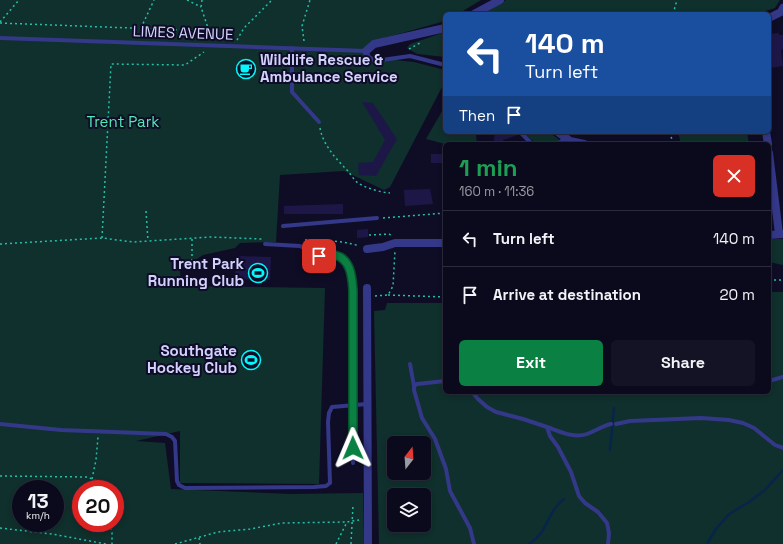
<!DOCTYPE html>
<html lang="en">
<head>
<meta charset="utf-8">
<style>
  body { margin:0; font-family:"Space Grotesk",sans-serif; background:#141325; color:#f1f3f6; height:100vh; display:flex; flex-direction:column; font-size:15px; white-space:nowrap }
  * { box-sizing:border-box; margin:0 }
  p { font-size:13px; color:#9a9aa3 }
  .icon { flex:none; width:22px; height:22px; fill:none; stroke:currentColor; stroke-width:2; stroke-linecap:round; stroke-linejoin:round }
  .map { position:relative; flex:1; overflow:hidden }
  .side { position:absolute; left:443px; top:142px; width:328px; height:252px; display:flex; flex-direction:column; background:#0b0a1c; border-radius:6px; box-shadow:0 2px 6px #0003,0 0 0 1px #2b2b3b }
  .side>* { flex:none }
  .hud { position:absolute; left:443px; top:12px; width:328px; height:122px; border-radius:6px; box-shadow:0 2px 6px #0003,0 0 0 1px #2b2b3b; background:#1a4fa0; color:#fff; overflow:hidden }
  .needle { width:26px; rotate:17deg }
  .tools { position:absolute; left:387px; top:436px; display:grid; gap:8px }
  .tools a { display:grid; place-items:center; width:44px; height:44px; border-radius:6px; background:#0b0a1c; box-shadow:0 2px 6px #0003,0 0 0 1px #2b2b3b; font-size:20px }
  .speed { position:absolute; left:12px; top:480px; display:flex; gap:8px; font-size:20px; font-weight:700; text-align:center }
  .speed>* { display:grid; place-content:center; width:52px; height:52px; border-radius:50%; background:#0b0a1c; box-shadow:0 2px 6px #0003,0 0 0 1px #2b2b3b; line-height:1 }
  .speed small { font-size:10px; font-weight:400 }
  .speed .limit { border:6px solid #d22; background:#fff; color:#111 }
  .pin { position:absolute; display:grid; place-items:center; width:34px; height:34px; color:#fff; margin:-17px; border-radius:8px; box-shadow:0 2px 6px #0006 }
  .me { position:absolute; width:44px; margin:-22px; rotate:359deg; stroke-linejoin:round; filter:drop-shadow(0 0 3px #0008) }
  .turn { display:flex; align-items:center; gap:14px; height:84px; padding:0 16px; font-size:18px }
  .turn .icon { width:52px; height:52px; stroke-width:2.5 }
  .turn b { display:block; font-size:28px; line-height:34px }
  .then { display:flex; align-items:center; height:38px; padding:0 16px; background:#0003; gap:8px; font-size:15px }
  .round { display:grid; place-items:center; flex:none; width:42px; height:42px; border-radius:6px; background:#141325 }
  .summary { display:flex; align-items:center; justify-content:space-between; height:68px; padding:0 16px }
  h1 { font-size:24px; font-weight:600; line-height:30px; color:#1e9e55 }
  .cta { display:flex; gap:8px; margin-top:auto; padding:8px 16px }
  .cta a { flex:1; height:46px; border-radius:6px; background:#0b8043; color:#fff; font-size:16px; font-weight:600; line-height:46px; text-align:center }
  .cta a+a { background:#141325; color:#f1f3f6 }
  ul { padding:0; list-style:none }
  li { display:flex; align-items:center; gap:12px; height:56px; padding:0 16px; border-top:1px solid #2b2b3b }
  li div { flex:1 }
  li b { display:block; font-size:15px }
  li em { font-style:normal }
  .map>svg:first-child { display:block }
</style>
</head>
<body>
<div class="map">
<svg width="783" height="544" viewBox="0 0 783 544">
  <rect width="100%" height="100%" fill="#0f0d26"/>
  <g fill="#0f302c" fill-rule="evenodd">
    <path d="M 0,0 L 481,0 L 458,14 L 445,14 L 445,21 L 370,42 L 366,57 L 414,62 L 445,70 L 445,77 L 442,87 L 390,187 L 384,190 L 344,171 L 280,175 L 276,242 L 240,243 L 235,248 L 203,255 L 180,270 L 181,286 L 325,288 L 319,484 L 180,483 L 180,431 L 136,441 L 165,443 L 171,489 L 290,494 L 363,493 L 364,544 L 0,544 ZM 21,489 L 55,489 L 55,523 L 21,523 ZM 81,489 L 115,489 L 115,523 L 81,523 Z"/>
    <path d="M 506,0 L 780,0 L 775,8 L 756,14 L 482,14 Z"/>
    <path d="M 445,32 L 445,57 L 417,54 L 407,48 L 410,44 Z"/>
    <path d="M 445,106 L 445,132 L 482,132 L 476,135 L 477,144 L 445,144 L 426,139 Z"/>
    <path d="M 523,132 L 529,132 L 530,135 L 536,135 L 537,132 C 546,132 553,133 560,141 C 543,145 535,146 523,132 Z"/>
    <path d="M 678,132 L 747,132 L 749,144 L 681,144 Z"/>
    <path d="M 769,239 L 783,239 L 783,265 L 769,262 Z"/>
    <path d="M 769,292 L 783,292 L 783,544 L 379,544 L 374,311 L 385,310 L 387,303 L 445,303 L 445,392 L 769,392 ZM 394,443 L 424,443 L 424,473 L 394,473 ZM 394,495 L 424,495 L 424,525 L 394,525 Z"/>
  </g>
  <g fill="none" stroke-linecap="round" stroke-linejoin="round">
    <g stroke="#07254a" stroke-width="2.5">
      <path d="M 610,450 L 614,408"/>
      <path d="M 529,544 C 548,533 546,513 564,499"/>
      <path d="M 707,544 L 716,529 L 729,514 L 749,502 L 765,490 L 783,470"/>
    </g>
  </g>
  <g fill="#1d1748">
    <path d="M 779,33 L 779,35 L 783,35 L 783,49 L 781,50 L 783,66 L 769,68 L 769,34 Z"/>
    <path d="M 250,62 L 250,74 L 241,75 L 240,63 Z"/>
    <path d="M 362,102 L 373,103 L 397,139 L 376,176 L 359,175 L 358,163 L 373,162 L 385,140 Z"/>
    <path d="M 495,132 L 517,134 L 518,135 L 503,140 L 504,144 L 495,144 L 494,139 Z"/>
    <rect x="431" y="154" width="12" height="9"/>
    <path d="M 430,189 L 433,204 L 405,206 L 404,190 Z"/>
    <path d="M 343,204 L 343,214 L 284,214 L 284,206 Z"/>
    <path d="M 368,229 L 368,237 L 357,238 L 357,230 Z"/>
    <path d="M 236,256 L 271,257 L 270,280 L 235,279 Z"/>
  </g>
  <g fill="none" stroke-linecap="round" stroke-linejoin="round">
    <g stroke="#24c0a9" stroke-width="1.5" stroke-dasharray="2 3" stroke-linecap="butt">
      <path d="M 187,0 L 201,7"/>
      <path d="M 202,0 L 201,7 L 212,40"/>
      <path d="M 673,14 L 677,0"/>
      <path d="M 0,22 L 19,0"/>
      <path d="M 0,23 L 209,31"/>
      <path d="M 141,28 L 154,0"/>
      <path d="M 237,40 L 244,28 L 272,0"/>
      <path d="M 304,41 L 302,26 L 310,0"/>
      <path d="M 409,49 L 420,43"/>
      <path d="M 328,57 L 329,58 L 364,60"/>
      <path d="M 320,128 C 323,145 336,159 348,171 C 351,175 354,180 358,183 C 368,189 380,192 390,193"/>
      <path d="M 670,132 L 673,144"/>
      <path d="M 146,211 L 148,241"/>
      <path d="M 383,218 L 445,213"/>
      <path d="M 369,235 L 389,234 L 392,236"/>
      <path d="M 102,238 L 111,64 L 185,65 L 204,52"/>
      <path d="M 192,239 L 192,261"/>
      <path d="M 305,240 C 323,241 342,240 359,246"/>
      <path d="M 0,244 L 102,238 L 133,242 L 211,237 L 262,239"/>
      <path d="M 769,280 L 783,280"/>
      <path d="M 388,295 L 445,297"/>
      <path d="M 375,296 L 388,295 L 393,286 L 395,251"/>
      <path d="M 0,476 L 87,477 L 103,483 L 105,489"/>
      <path d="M 92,479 L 96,460 L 98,437"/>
      <path d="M 109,523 L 112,533 L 112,544"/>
      <path d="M 0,528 L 52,534 L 106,544"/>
      <path d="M 199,538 L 200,544"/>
      <path d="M 175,544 L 218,532 L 250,529 L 282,523 L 347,522"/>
      <path d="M 336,544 L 347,522 L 359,520"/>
      <path d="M 351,544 L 353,505"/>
    </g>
    <g stroke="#343888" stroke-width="4">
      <path d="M 0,38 L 366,51 L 369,57 L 375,61 L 410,56 L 445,65"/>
      <path d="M 292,48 L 292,92 L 319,122"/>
      <path d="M 520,132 L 532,144"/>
      <path d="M 555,144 L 559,143 L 566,138"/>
      <path d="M 283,226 L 377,218"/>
      <path d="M 265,244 L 300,246 L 319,256 L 335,255 L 345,260 L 351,272 L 353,290 L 352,405 L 353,463"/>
      <path d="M 410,364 L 414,386"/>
      <path d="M 445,381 L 417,384 L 414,386 L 414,390 L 422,418 L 435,439 L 446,469 L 450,491 L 470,528 L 474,544"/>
      <path d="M 769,381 L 783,377"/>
      <path d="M 472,392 L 478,399 L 487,407 L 496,412 L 523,419 L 547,427 L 550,436 L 558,447 L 571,472 L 579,496 L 585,503 L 598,512 L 607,523 L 609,533 L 608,544"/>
      <path d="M 0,424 L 61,430 L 166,434 L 172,437 L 175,441 L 177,481 L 179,485 L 185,488 L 314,487 L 326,486 L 330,483 L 328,422 L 329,413 L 332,407 L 367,404"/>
      <path d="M 616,424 L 630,421 L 701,418 L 729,420 L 743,423 L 754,428 L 775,445 L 783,448"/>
      <path d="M 547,427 C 559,431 574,439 587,434 C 595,431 602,426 611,424"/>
    </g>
    <g stroke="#343888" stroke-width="8">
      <path d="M 474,14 L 500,0"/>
      <path d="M 769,18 L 781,12 L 783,8"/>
      <path d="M 366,51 L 374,44 L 445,28"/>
      <path d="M 558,132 L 570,141 L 584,144"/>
      <path d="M 766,132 L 768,144"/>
      <path d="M 769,153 L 779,234"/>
      <path d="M 769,235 L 783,234"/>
      <path d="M 367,249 L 383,247 L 395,243 L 445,243"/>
      <path d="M 367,288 L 368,544"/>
    </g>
  </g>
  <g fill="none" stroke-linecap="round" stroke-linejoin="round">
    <g stroke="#07532c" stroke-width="10">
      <path id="route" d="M 319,256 C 324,256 330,254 335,255 C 351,259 352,277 353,290 L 353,448"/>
    </g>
    <use href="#route" stroke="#0b8043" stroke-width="7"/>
  </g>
  <defs>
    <g id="cafe-ring" transform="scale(1)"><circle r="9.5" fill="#0f0d26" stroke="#00f9fc" stroke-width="1.5"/><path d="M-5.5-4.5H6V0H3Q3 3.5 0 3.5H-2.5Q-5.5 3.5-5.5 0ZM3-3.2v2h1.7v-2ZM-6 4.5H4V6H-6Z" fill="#00f9fc"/></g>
    <g id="stadium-ring" transform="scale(1)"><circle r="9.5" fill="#0f0d26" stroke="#00f9fc" stroke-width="1.5"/><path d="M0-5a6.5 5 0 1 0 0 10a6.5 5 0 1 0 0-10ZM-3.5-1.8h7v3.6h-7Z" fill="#00f9fc"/></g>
  </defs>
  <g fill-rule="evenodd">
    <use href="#cafe-ring" x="246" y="69"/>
    <use href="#stadium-ring" x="258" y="273"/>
    <use href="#stadium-ring" x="251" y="360"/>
  </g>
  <g text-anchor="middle" stroke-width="4" stroke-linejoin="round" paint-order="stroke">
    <g font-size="15" fill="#d2d1ff" stroke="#0f0d26">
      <text transform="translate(183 33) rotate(2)" y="5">LIMES AVENUE</text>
    </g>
    <g font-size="15" font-weight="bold" fill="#d2d1ff" stroke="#0f0d26" text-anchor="end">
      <text x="260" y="65" text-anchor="start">Wildlife Rescue &amp;<tspan x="260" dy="17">Ambulance Service</tspan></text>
      <text x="244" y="269">Trent Park<tspan x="244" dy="17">Running Club</tspan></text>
      <text x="237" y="356">Southgate<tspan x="237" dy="17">Hockey Club</tspan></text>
    </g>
    <g font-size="15" fill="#53e9b7" stroke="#0f0d26">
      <text x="123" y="127">Trent Park</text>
    </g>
  </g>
</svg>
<div class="tools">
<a><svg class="needle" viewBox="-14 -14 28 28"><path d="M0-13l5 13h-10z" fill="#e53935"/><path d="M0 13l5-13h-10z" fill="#9a9aa3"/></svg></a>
<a><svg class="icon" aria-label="layers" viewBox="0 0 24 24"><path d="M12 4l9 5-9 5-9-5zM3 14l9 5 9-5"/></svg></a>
</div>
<div class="speed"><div>13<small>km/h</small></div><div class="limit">20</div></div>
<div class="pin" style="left:319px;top:256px;background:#d93025"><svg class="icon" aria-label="arrive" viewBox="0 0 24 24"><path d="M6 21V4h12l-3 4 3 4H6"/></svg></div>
<svg class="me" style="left:353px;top:448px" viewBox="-20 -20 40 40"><path d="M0-17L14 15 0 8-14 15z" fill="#0b8043" stroke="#fff" stroke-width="4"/></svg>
<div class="hud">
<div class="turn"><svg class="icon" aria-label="left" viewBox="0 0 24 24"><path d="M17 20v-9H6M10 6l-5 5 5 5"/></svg><div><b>140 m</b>Turn left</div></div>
<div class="then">Then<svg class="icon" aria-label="arrive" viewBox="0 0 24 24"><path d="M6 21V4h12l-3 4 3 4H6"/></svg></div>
</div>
<section class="side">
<div class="summary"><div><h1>1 min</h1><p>160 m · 11:36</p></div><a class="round" style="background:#d93025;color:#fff"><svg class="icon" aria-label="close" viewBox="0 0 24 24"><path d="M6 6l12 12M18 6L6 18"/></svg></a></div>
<ul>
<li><svg class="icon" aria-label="left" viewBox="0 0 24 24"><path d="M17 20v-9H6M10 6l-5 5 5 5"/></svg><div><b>Turn left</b></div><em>140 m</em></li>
<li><svg class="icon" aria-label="arrive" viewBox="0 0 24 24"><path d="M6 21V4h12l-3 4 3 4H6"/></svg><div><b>Arrive at destination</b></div><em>20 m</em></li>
</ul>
<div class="cta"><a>Exit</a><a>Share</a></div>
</section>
</div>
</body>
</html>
